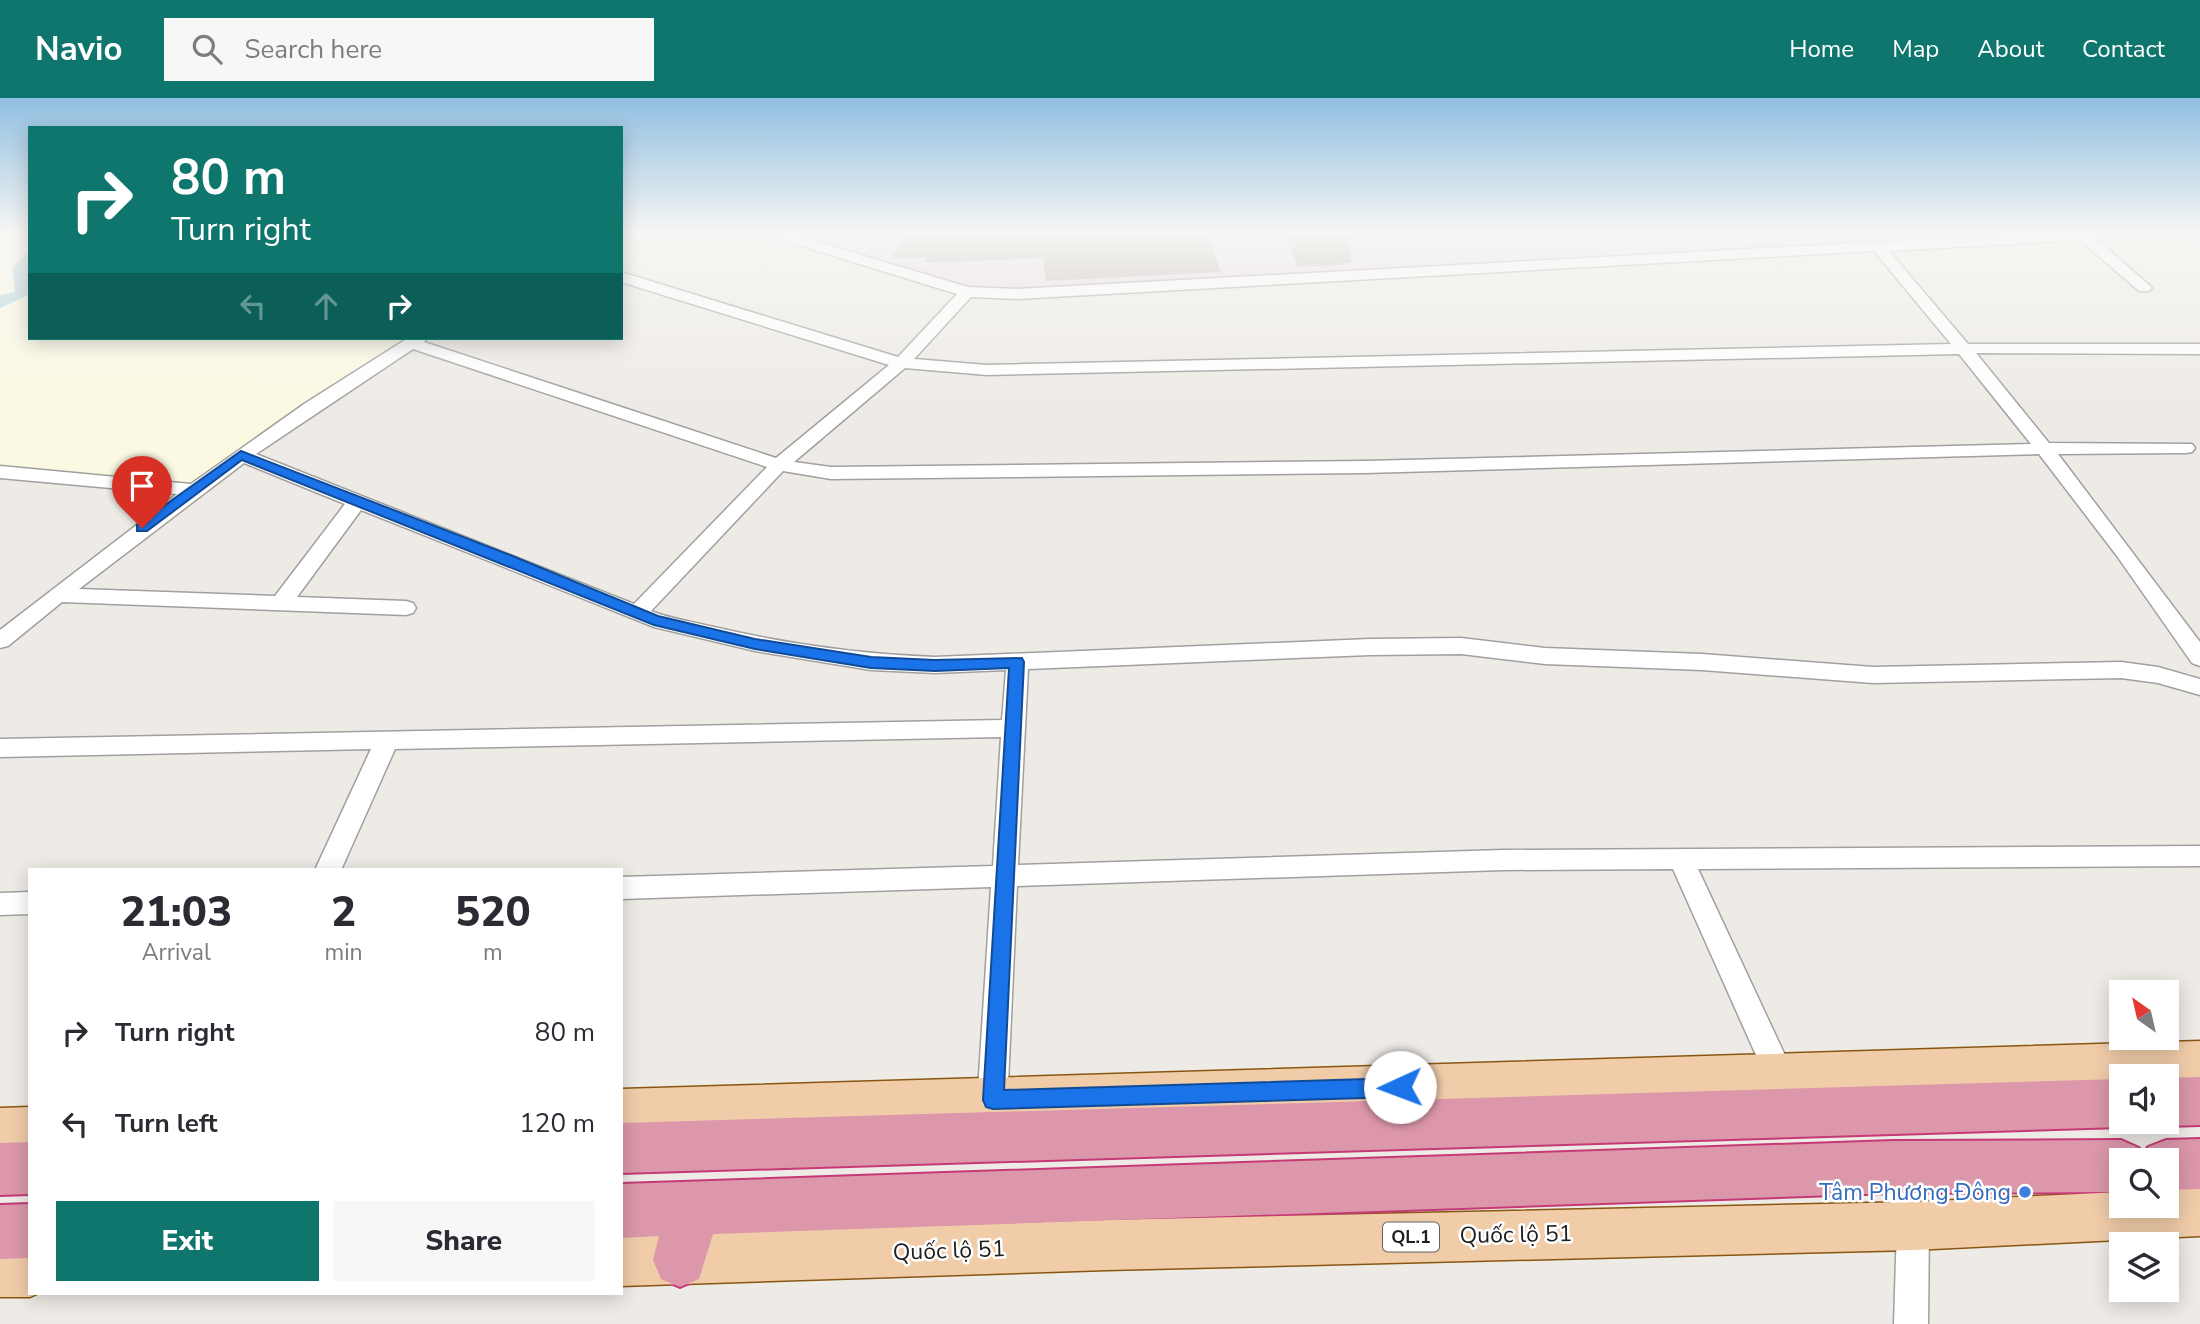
<!DOCTYPE html>
<html lang="en">
<head>
<meta charset="utf-8">
<style>
  body { margin:0; font-family:"Nunito Sans",sans-serif; background:#f7f7f7; color:#2b2b33; height:100vh; display:flex; flex-direction:column; font-size:26px; white-space:nowrap }
  * { box-sizing:border-box; margin:0 }
  p { font-size:23px; color:#7c7c81 }
  .icon { flex:none; width:38px; height:38px; fill:none; stroke:currentColor; stroke-width:2; stroke-linecap:round; stroke-linejoin:round }
  .map { position:relative; flex:1; overflow:hidden }
  .details { position:absolute; left:28px; top:770px; width:595px; height:427px; display:flex; flex-direction:column; background:#fff; border-radius:0px; box-shadow:0 4px 18px #0003 }
  .details>* { flex:none }
  .banner { position:absolute; left:28px; top:28px; width:595px; height:214px; border-radius:0px; box-shadow:0 4px 18px #0003; background:#0f766e; color:#fff; overflow:hidden }
  .needle { width:46px; rotate:326deg }
  .tools { position:absolute; left:2109px; top:882px; display:grid; gap:14px }
  .tools a { display:grid; place-items:center; width:70px; height:70px; border-radius:0px; background:#fff; box-shadow:0 4px 18px #0003; font-size:35px }
  .pin { position:absolute; display:grid; place-items:center; width:60px; height:60px; color:#fff; margin:-72px -30px; border-radius:50% 50% 50% 0; rotate:-45deg; box-shadow:0 0 7px #0007 }
  .pin .icon { rotate:45deg }
  .me { position:absolute; width:77px; margin:-38px; rotate:268deg; stroke-linejoin:round; filter:drop-shadow(0 0 5px #0008) }
  .turn { display:flex; align-items:center; gap:24px; height:147px; padding:0 28px; font-size:32px }
  .turn .icon { width:91px; height:91px; stroke-width:2.5 }
  .turn b { display:block; font-size:49px; line-height:60px }
  .lanes { display:flex; align-items:center; height:66px; padding:0 28px; background:#0003; justify-content:center; gap:35px; direction:ltr }
  .lanes .off { opacity:.35 }
  .eta { display:flex; justify-content:space-evenly; align-items:center; height:119px; text-align:center }
  .eta b { font-size:42px; font-weight:800; line-height:49px }
  .button { display:flex; gap:14px; margin-top:auto; padding:14px 28px }
  .button a { flex:1; height:80px; border-radius:0px; background:#0f766e; color:#fff; font-size:28px; font-weight:800; line-height:80px; text-align:center }
  .button a+a { background:#f7f7f7; color:#2b2b33 }
  ul { padding:0; list-style:none }
  li { display:flex; align-items:center; gap:21px; height:91px; padding:0 28px }
  li div { flex:1 }
  li b { display:block; font-size:26px }
  li em { font-style:normal }
  header { display:flex; align-items:center; gap:42px; box-sizing:border-box; height:98px; padding:0 35px; background:#0f766e; color:#fff }
  header strong { font-size:33px }
  nav { display:flex; gap:38px; margin-inline-start:auto; font-size:24px }
  .search { width:490px; height:63px; background:#f7f7f7; display:flex; align-items:center; gap:18px; box-sizing:border-box; padding:0 24px; border-radius:0px; color:#7c7c81; font-size:26px }
  .map>svg:first-child { display:block }
</style>
</head>
<body>
<header>
<strong>Navio</strong>
<div class="search"><svg class="icon" aria-label="search" viewBox="0 0 24 24"><circle cx="10" cy="10" r="6"/><path d="M15 15l6 6"/></svg>Search here</div>
<nav><a>Home</a><a>Map</a><a>About</a><a>Contact</a></nav>
</header>
<div class="map">
<svg width="2200" height="1226" viewBox="0 0 2200 1226">
  <rect width="100%" height="100%" fill="#eeebe6"/>
  <path fill="#e6d9e5" d="M 785,135 L 1812,135 L 1826,148 L 1016,193 L 969,191 L 916,177 Z"/>
  <path fill="#fbf9e2" d="M 0,135 L 30,135 L 30,240 L 412,240 L 230,359 L 192,387 L 0,369 Z"/>
  <path fill="#eedfdb" d="M 1812,135 L 2074,135 L 1826,148 Z"/>
  <path fill="#acd0d6" d="M 30,150 L 30,196 L 0,210 L 0,197 L 15,194 L 12,170 Z"/>
  <g fill="#b7b0ac">
    <path d="M 909,135 L 1206,135 L 1221,174 L 1046,183 L 1043,160 L 926,165 L 926,159 L 891,161 Z"/>
    <path d="M 1285,135 L 1350,135 L 1351,165 L 1342,165 L 1343,167 L 1298,169 Z"/>
  </g>
  <g fill="none" stroke-linecap="round" stroke-linejoin="round">
    <g stroke="#a0a0a0" stroke-width="3">
      <g id="street">
        <path d="M 767,135 L 788,135 L 968,189 L 1017,191 L 1877,144 L 2050,135 L 2134,135 L 2127,139 L 2096,141 L 2149,187 L 2152,190 L 2149,193 L 2139,193 L 2080,142 L 1889,153 L 1968,246 L 2200,246 L 2200,256 L 1976,255 L 2049,345 L 2192,346 L 2195,350 L 2192,354 L 2186,355 L 2058,356 L 2200,544 L 2200,568 L 2192,565 L 2117,458 L 2039,356 L 1365,375 L 831,381 L 783,373 L 651,513 C 671,521 694,524 714,529 C 787,546 860,556 935,559 L 1370,541 L 1461,540 L 1545,550 L 1702,556 L 1873,569 L 2121,564 L 2158,569 L 2200,581 L 2200,597 L 2158,585 L 2121,580 L 1873,585 L 1702,572 L 1545,566 L 1461,556 L 1370,557 L 1028,571 L 1018,767 L 1503,752 L 2200,748 L 2200,768 L 1698,771 L 1797,983 L 1792,993 L 1782,997 L 1772,993 L 1673,771 L 1503,772 L 1017,788 L 1007,1008 L 1002,1018 L 992,1022 L 982,1018 L 977,1008 L 991,789 L 621,801 L 621,779 L 993,768 L 1001,639 L 395,651 L 341,772 L 315,772 L 371,651 L 0,659 L 0,641 L 1002,622 L 1006,572 L 935,575 L 871,572 L 755,553 L 654,529 L 361,412 L 297,499 L 406,503 L 413,505 L 416,510 L 413,515 L 406,517 L 62,504 L 8,548 L 0,550 L 0,532 L 177,396 L 0,380 L 0,368 L 191,386 L 304,306 L 408,240 L 427,240 L 424,244 L 776,360 L 889,267 L 621,184 L 621,174 L 898,259 L 957,196 L 769,138 ZM 1874,153 L 1951,246 L 987,267 L 914,261 L 971,199 L 1017,201 ZM 413,251 L 767,369 L 634,506 L 256,356 ZM 1959,256 L 2031,346 L 1365,363 L 831,369 L 794,364 L 905,270 L 987,277 ZM 244,365 L 345,406 L 275,498 L 79,491 Z"/>
        <path d="M 30,794 L 30,816 L 0,817 L 0,795 Z"/>
        <path d="M 1893,1054 L 1904,1058 L 1929,1128 L 1928,1226 L 1894,1226 L 1897,1128 L 1878,1069 L 1882,1058 Z"/>
      </g>
    </g>
    <g stroke="#875712" stroke-width="3">
      <g id="primary">
        <path d="M 2200,943 L 2200,985 L 2166,986 L 2166,978 L 2121,978 L 2121,987 L 621,1035 L 621,991 Z"/>
        <path d="M 30,1009 L 30,1053 L 0,1054 L 0,1010 Z"/>
        <path d="M 2200,1090 L 2200,1138 L 1913,1152 L 1107,1172 L 621,1188 L 621,1138 L 1107,1122 L 1913,1104 L 2121,1094 L 2121,1108 L 2166,1108 L 2166,1091 Z"/>
        <path d="M 0,1149 L 30,1149 L 30,1195 L 39,1195 L 30,1199 L 0,1199 Z"/>
      </g>
    </g>
    <g stroke="#c53a75" stroke-width="4">
      <g id="highway">
        <path d="M 2200,979 L 2200,1027 L 2166,1028 L 2156,1024 L 2166,1024 L 2166,980 Z"/>
        <path d="M 2121,981 L 2121,1024 L 2134,1024 L 2121,1029 L 621,1075 L 621,1025 Z"/>
        <path d="M 2200,1041 L 2200,1091 L 2166,1092 L 2166,1062 L 2121,1062 L 2121,1094 L 1893,1095 L 713,1136 L 699,1181 L 680,1189 L 661,1181 L 653,1162 L 659,1138 L 621,1140 L 621,1086 L 1893,1043 L 2121,1042 L 2139,1050 L 2143,1059 L 2148,1049 L 2166,1042 Z"/>
        <path d="M 30,1044 L 30,1096 L 0,1097 L 0,1045 Z"/>
        <path d="M 30,1106 L 30,1160 L 0,1161 L 0,1107 Z"/>
      </g>
    </g>
    <use href="#street" fill="#fff" fill-rule="evenodd"/>
    <use href="#primary" fill="#f0cca9" fill-rule="evenodd"/>
    <use href="#highway" fill="#dc97aa" fill-rule="evenodd"/>
  </g>
  <linearGradient id="sky" x2="0" y2="1"><stop stop-color="#90bfe1"/><stop offset="0.44" stop-color="#f7f6f4"/><stop offset="1" stop-color="#f7f6f4" stop-opacity="0"/></linearGradient>
  <rect width="2200" height="307" fill="url(#sky)"/>
  <path fill="#1a73e8" stroke="#114b97" stroke-width="2" d="M 241,353 L 510,457 L 658,518 L 755,541 L 871,559 L 935,562 L 1022,560 L 1024,564 L 1004,992 L 1400,980 L 1407,982 L 1410,989 L 1407,996 L 1400,999 L 993,1011 L 986,1009 L 983,1002 L 1009,570 L 935,573 L 871,570 L 755,551 L 654,527 L 242,362 L 147,433 L 137,433 L 137,427 Z"/>
  <circle fill="#3f7fe0" stroke="#fff" stroke-width="2.5" cx="2025" cy="1094" r="7"/>
  <g text-anchor="middle" stroke-width="5" stroke-linejoin="round" paint-order="stroke">
    <rect fill="#fff" stroke="#626262" stroke-width="2" x="1383" y="1124.5" width="56" height="29" rx="5"/>
    <g font-size="18" font-weight="bold" fill="#1f1f1f">
      <text x="1411" y="1145">QL.1</text>
    </g>
    <g font-size="23" fill="#366cbe" stroke="#fff" text-anchor="end">
      <text x="2011" y="1102">Tâm Phương Đông</text>
    </g>
    <g font-size="23" fill="#1f1f1f" stroke="#fff">
      <text transform="translate(1516 1136) rotate(-1)" y="8">Quốc lộ 51</text>
      <text transform="translate(949 1152) rotate(-2)" y="8">Quốc lộ 51</text>
    </g>
  </g>
</svg>
<div class="tools">
<a><svg class="needle" viewBox="-14 -14 28 28"><path d="M0-13l5 13h-10z" fill="#e53935"/><path d="M0 13l5-13h-10z" fill="#7c7c81"/></svg></a>
<a><svg class="icon" aria-label="sound" viewBox="0 0 24 24"><path d="M4 9h4l5-4v14l-5-4H4zM17 9q2 3 0 6"/></svg></a>
<a><svg class="icon" aria-label="search" viewBox="0 0 24 24"><circle cx="10" cy="10" r="6"/><path d="M15 15l6 6"/></svg></a>
<a><svg class="icon" aria-label="layers" viewBox="0 0 24 24"><path d="M12 4l9 5-9 5-9-5zM3 14l9 5 9-5"/></svg></a>
</div>
<div class="pin" style="left:142px;top:430px;background:#d93025"><svg class="icon" aria-label="arrive" viewBox="0 0 24 24"><path d="M6 21V4h12l-3 4 3 4H6"/></svg></div>
<svg class="me" style="left:1400px;top:989px" viewBox="-20 -20 40 40"><circle r="19" fill="#fff"/><path d="M0-13L10 11 0 6-10 11z" fill="#1a73e8"/></svg>
<div class="banner">
<div class="turn"><svg class="icon" aria-label="right" viewBox="0 0 24 24"><path d="M7 20v-9h11M14 6l5 5-5 5"/></svg><div><b>80 m</b>Turn right</div></div>
<div class="lanes"><svg class="icon off" aria-label="left" viewBox="0 0 24 24"><path d="M17 20v-9H6M10 6l-5 5 5 5"/></svg><svg class="icon off" aria-label="ahead" viewBox="0 0 24 24"><path d="M12 20V5M6 11l6-6 6 6"/></svg><svg class="icon" aria-label="right" viewBox="0 0 24 24"><path d="M7 20v-9h11M14 6l5 5-5 5"/></svg></div>
</div>
<section class="details">
<div class="eta">
<div><b>21:03</b><p>Arrival</p></div>
<div><b>2</b><p>min</p></div>
<div><b>520</b><p>m</p></div>
</div>
<ul>
<li><svg class="icon" aria-label="right" viewBox="0 0 24 24"><path d="M7 20v-9h11M14 6l5 5-5 5"/></svg><div><b>Turn right</b></div><em>80 m</em></li>
<li><svg class="icon" aria-label="left" viewBox="0 0 24 24"><path d="M17 20v-9H6M10 6l-5 5 5 5"/></svg><div><b>Turn left</b></div><em>120 m</em></li>
</ul>
<div class="button"><a>Exit</a><a>Share</a></div>
</section>
</div>
</body>
</html>
